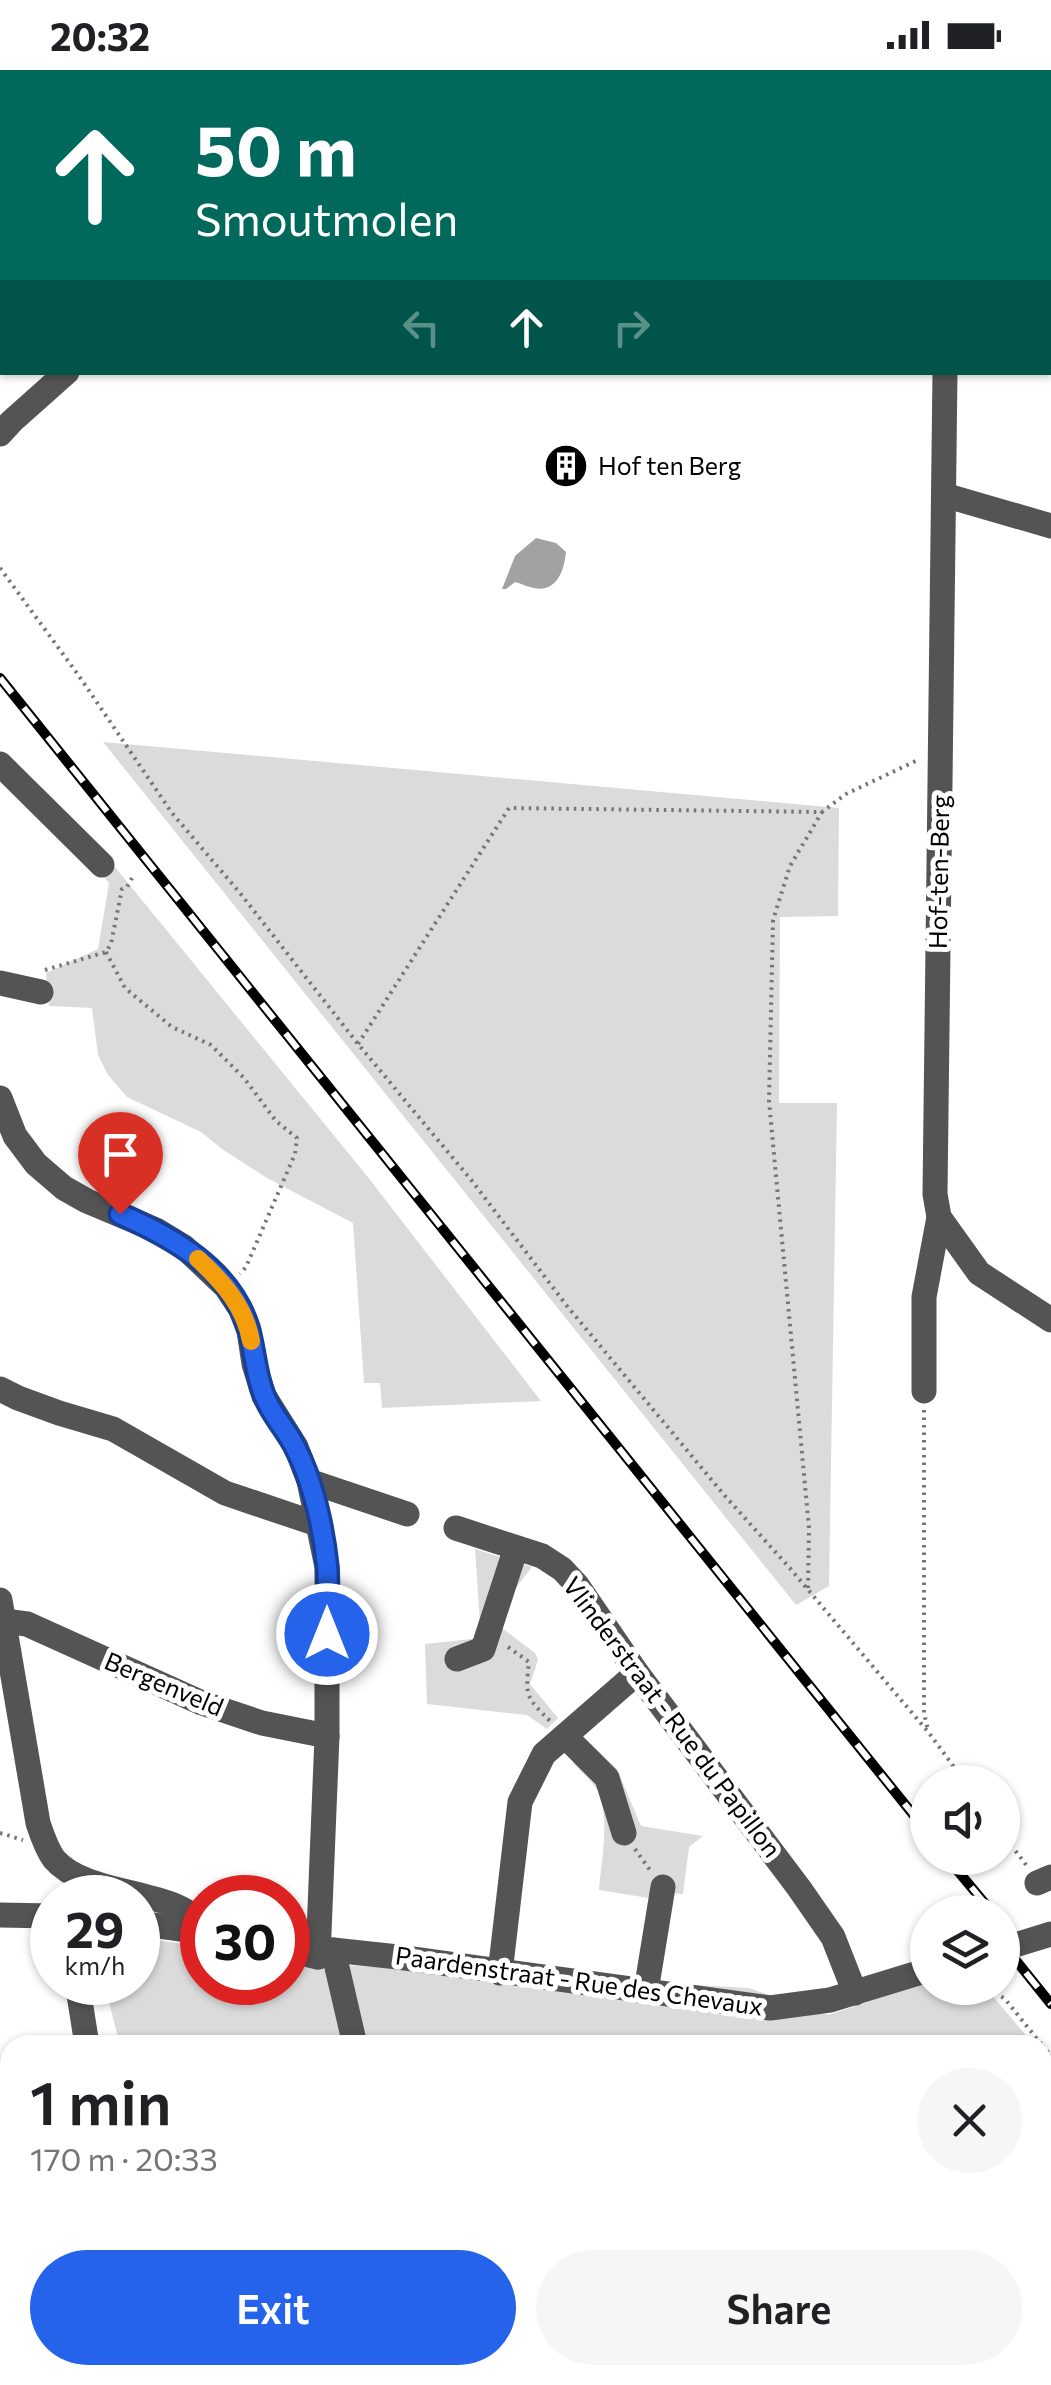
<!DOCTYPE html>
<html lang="en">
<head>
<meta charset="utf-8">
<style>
  body { margin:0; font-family:Commissioner,sans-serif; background:#f6f6f6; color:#202124; height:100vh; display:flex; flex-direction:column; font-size:38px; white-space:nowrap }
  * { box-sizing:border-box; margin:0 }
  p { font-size:32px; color:#757577 }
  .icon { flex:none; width:55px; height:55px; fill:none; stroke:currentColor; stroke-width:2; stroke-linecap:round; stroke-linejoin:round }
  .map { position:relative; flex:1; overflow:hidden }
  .drawer { position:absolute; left:0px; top:1965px; width:1052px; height:350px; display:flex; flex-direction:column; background:#fff; border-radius:30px 30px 0 0; box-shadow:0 2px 8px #0004 }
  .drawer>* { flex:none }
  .top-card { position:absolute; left:0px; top:0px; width:1052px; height:305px; box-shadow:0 2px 8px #0004; background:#00695c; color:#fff; overflow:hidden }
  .tools { position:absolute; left:910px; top:1695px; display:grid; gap:20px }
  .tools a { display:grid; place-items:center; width:110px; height:110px; border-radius:50%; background:#fff; box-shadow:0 2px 8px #0004; font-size:50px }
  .speed { position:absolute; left:30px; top:1805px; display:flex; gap:20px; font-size:50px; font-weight:700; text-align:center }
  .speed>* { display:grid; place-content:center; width:130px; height:130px; border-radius:50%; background:#fff; box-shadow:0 2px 8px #0004; line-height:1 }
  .speed small { font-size:25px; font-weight:400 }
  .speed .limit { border:15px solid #d22; background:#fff; color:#111 }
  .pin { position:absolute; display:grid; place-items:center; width:85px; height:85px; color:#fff; margin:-102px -42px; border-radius:50% 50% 50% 0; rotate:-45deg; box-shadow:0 0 10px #0007 }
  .pin .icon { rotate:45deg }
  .me { position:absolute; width:110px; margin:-55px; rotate:0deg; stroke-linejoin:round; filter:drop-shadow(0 0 8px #0008) }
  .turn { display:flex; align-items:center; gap:35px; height:210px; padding:0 30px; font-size:45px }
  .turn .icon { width:130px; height:130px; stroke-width:2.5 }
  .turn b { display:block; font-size:70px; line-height:85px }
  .lanes { display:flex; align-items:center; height:95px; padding:0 30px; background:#0003; justify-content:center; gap:50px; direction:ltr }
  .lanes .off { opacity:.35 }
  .round { display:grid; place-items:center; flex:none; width:105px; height:105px; border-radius:52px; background:#f6f6f6 }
  .head { display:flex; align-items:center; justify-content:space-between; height:170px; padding:0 30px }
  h1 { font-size:60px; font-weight:600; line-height:75px }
  .cta { display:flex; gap:20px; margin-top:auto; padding:20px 30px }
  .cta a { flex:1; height:115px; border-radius:60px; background:#2563eb; color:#fff; font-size:40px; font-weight:600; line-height:115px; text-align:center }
  .cta a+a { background:#f6f6f6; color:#202124 }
  .status { display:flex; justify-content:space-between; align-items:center; height:70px; padding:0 50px; background:#fff; direction:ltr }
  .status svg { height:28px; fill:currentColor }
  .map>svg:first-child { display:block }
</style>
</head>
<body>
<div class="status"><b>20:32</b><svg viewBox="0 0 49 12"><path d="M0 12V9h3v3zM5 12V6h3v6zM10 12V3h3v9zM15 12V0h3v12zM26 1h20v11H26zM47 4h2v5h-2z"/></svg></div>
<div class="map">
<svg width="1051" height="2315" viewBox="0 0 1051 2315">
  <rect width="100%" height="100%" fill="#fff"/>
  <g fill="#dbdbdb">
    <path d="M 0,0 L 118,0 L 119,2 L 2,2 L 2,44 L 0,45 Z"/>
    <path d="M 103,672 L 839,738 L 838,846 L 780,847 L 779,1033 L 837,1033 L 829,1516 L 796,1535 Z"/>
    <path d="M 106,786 L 367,1106 L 541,1331 L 382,1338 L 380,1313 L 364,1313 L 353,1153 L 267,1108 L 222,1079 L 201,1062 L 127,1027 L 108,1005 L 98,985 L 92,938 L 49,936 L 46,903 L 98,879 L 109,813 L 94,797 Z"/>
    <path d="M 475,1479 L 532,1497 L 509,1527 L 502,1558 L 535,1583 L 538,1590 L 530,1614 L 558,1648 L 547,1659 L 527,1645 L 427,1634 L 425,1574 L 481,1568 Z"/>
    <path d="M 591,1674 L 617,1699 L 641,1756 L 703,1766 L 689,1777 L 683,1824 L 657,1822 L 655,1829 L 599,1820 C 601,1792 612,1740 595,1717 C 589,1708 580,1701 573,1693 Z"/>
    <path d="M 138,1868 L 202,1876 L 202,1912 L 288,1912 L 288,1887 L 339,1895 L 749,1918 L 828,1945 L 910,1918 L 927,1907 L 928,1918 L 967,1918 L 991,1924 L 1034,1975 L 120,1975 L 104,1913 L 138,1912 Z"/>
    <path d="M 1043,1985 L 1051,1995 L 1051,2315 L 0,2315 L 0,2076 L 10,2073 L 10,2305 L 1042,2305 Z"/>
  </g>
  <path fill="#a2a2a2" d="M 536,468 L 556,473 L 566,482 C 564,502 556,525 530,517 C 525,516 520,513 515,512 L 506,519 L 502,519 L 515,486 Z"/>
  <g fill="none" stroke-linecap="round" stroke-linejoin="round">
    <g stroke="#767676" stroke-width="4" stroke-dasharray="2.5 5" stroke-linecap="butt">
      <path d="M 0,498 L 79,606 L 172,743 L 240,823 L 358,974 L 472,1111 L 567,1236 L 725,1426 L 788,1496 L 929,1663 L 965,1712"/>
      <path d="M 106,882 L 125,918 L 172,957 L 211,975 L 244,1008 L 276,1051 L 297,1068 L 295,1084 L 246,1197 L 240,1204"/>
      <path d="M 45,900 L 106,882 L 111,874 L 122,819 L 127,817 L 132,808"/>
      <path d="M 358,974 L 509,738 L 822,742 L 846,724 L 920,689"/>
      <path d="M 924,1340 L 924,1643 L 928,1660"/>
      <path d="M 808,1518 L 809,1458 L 769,1031 L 773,850 L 790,796 L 822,742"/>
      <path d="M 508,1577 L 529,1592 C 525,1627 526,1627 551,1652"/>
      <path d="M 0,1763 L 23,1770"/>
      <path d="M 1002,1763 L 1027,1796"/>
      <path d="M 635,1779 L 650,1800"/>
      <path d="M 989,1918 L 1005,1929 L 1042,1975"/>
      <path d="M 1042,1975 L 1051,1986"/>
    </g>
    <g stroke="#545454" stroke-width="25">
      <path d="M 584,2 L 585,0"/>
      <path d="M 1050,241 L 1051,241"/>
      <path d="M 945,302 L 935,1124 L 939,1147 L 979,1203 L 1051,1250"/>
      <path d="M 0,364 L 12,351 L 67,302"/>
      <path d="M 944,425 L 1051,456"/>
      <path d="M 0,694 L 102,795"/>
      <path d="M 0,913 L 41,922"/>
      <path d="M 0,1028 L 15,1066 L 36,1094 L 64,1118 L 87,1131 L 156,1160 L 184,1177 L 226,1217 L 241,1240 L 249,1261 L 254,1294 L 264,1326 L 296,1377 L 309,1411 L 327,1497 L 327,1666 L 318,1887"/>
      <path d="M 0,1319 L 18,1328 L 59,1343 L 113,1359 L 225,1423 L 320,1455"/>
      <path d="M 924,1321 L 924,1227 L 939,1147"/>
      <path d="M 309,1411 L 407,1444"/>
      <path d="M 456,1458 L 542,1486 L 562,1499 L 577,1515 L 637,1603 L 799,1818 L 833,1867 L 855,1923"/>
      <path d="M 0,1530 L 38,1753 C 42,1765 46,1778 54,1789 C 88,1829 183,1818 202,1858"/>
      <path d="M 4,1551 L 27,1554 L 202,1633 L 262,1653 L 327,1666"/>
      <path d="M 457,1589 L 483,1579 L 516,1478"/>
      <path d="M 565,1666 L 607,1708 L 624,1763"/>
      <path d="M 1037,1813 L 1051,1807"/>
      <path d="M 0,1845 L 52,1846"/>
      <path d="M 138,1853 L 202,1862"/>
      <path d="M 288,1880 L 318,1887 L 333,1880 L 398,1887 L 770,1938 L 830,1930 L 928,1900"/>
      <path d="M 333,1880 L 355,1975"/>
      <path d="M 500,1903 L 520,1732 L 544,1684 L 637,1603"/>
      <path d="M 77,1912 L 87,1975"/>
      <path d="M 646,1921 L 663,1817"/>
      <path d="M 0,2053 L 10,2053"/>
      <path d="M 148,2305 L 148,2315"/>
      <path d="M 433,2305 L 435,2315"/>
    </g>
    <g stroke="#000" stroke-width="10">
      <g id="rail">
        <path d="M 0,608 L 928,1763"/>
        <path d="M 947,1788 L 992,1842"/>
        <path d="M 1002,1873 L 1051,1934"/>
      </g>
    </g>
    <use href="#rail" stroke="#fff" stroke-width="6" stroke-dasharray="19" stroke-linecap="butt"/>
    <path stroke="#545454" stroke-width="25" d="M 1002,1879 L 1051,1864"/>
  </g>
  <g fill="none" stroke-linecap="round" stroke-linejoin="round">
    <g stroke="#184099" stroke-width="25">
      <path id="route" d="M 120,1144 C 172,1167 230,1199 248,1257 C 255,1280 255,1303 264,1325 C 271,1344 286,1359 295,1377 C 313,1411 323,1457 327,1495 C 329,1518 327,1542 327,1564"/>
    </g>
    <use href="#route" stroke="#2563eb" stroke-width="18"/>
    <path stroke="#f59e0b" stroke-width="18" d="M 198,1189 C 223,1212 245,1237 251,1271"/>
  </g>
  <defs>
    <g id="building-disc" transform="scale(2.25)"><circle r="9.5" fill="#000" stroke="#fff"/><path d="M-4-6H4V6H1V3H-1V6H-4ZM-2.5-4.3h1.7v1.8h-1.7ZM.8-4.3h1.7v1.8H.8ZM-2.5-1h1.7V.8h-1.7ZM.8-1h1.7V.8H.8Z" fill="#fff"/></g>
  </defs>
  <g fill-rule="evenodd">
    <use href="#building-disc" x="566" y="396"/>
  </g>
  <g text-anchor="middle" stroke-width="10" stroke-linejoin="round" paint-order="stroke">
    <g font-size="25" fill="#000" stroke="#fff" text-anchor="start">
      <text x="598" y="405">Hof ten Berg</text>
    </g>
    <g font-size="25" fill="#000" stroke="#fff">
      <text transform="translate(939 802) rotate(-89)" y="9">Hof-ten-Berg</text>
      <text transform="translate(164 1614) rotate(23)" y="9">Bergenveld</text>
      <text transform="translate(672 1647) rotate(53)" y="9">Vlinderstraat - Rue du Papillon</text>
      <text transform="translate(579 1911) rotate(8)" y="9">Paardenstraat - Rue des Chevaux</text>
    </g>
  </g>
</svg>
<div class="tools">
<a><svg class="icon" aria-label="sound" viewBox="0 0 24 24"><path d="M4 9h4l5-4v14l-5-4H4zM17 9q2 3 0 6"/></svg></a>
<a><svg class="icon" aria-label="layers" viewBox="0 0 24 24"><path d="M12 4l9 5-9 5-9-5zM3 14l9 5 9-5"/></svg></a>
</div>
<div class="speed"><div>29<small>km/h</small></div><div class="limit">30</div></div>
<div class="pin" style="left:120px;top:1144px;background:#d93025"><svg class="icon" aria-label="arrive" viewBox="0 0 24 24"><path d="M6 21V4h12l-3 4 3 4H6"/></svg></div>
<svg class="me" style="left:327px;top:1564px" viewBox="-20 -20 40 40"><circle r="17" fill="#2563eb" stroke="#fff" stroke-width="3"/><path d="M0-11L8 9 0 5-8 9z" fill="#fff"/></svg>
<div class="top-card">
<div class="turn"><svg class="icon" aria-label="ahead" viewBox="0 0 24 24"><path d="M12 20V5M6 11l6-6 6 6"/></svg><div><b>50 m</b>Smoutmolen</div></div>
<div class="lanes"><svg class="icon off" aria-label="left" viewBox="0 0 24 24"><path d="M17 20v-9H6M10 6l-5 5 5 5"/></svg><svg class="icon" aria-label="ahead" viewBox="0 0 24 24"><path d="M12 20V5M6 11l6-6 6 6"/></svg><svg class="icon off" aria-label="right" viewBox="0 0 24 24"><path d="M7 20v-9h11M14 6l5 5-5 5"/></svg></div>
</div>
<section class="drawer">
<div class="head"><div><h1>1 min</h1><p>170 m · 20:33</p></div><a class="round"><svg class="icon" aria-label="close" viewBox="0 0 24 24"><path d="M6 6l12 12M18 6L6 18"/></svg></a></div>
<div class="cta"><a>Exit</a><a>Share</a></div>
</section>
</div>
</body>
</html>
